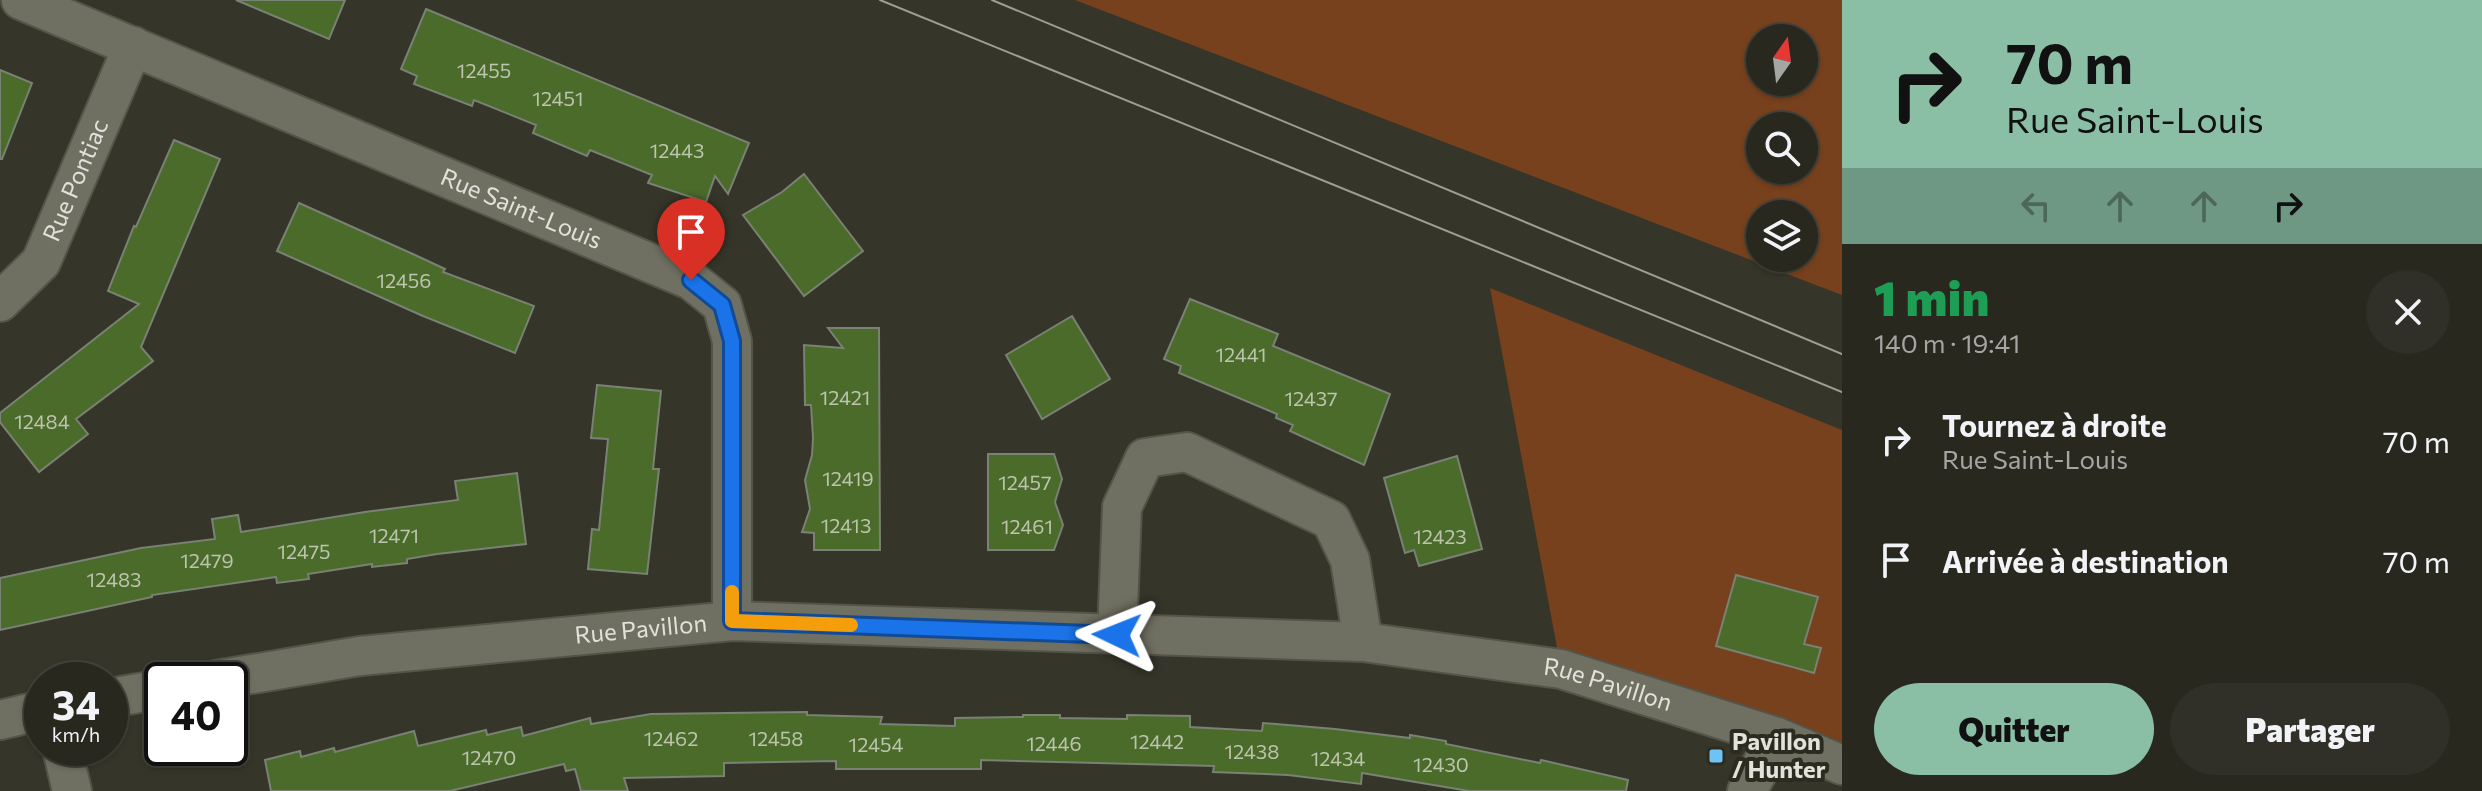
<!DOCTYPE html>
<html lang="fr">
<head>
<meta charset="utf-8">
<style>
  body { margin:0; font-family:Commissioner,sans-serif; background:#303028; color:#f1f3f6; height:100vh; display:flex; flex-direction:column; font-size:30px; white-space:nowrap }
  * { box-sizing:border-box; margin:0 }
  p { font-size:26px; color:#a5a6a4 }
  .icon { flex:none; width:44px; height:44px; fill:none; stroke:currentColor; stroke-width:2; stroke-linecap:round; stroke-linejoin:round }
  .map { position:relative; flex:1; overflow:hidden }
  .side { display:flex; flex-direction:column; background:#28281f; width:640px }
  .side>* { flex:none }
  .hud { background:#8abfa5; color:#111; overflow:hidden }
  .needle { width:52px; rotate:14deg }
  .controls { position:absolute; left:1746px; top:24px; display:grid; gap:16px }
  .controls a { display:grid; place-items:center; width:72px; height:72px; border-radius:50%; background:#28281f; box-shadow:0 2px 6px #0004,0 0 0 2px #44443d; font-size:40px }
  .speed { position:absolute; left:24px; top:662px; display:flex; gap:16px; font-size:40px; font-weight:700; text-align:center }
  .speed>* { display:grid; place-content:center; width:104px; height:104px; border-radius:50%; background:#28281f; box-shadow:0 2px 6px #0004,0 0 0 2px #44443d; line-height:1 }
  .speed small { font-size:20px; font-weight:400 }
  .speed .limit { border:4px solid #111; border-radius:12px; background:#fff; color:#111 }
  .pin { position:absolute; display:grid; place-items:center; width:68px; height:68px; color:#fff; margin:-82px -34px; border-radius:50% 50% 50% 0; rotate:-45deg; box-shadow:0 0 8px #0007 }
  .pin .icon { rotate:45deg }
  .me { position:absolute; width:88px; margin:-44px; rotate:272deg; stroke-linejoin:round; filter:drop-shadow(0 0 6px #0008) }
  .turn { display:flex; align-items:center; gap:28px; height:168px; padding:0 32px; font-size:36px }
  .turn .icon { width:104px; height:104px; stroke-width:2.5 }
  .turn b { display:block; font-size:56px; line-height:68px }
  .lanes { display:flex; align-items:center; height:76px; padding:0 32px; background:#0003; justify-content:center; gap:40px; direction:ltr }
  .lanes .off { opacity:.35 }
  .round { display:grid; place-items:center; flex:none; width:84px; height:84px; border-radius:42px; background:#303028 }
  .head { display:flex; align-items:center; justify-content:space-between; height:136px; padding:0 32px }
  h1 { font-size:48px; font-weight:800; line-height:60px; color:#1e9e55 }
  .button { display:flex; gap:16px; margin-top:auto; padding:16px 32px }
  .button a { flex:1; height:92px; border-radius:48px; background:#8abfa5; color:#111; font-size:32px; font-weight:800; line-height:92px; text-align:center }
  .button a+a { background:#303028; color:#f1f3f6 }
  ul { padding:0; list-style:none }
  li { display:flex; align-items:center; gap:24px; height:120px; padding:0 32px }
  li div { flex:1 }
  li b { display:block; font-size:30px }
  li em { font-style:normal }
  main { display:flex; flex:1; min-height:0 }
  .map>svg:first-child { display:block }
</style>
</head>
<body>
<main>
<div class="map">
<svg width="1842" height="791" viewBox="0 0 1842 791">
  <rect width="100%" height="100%" fill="#363529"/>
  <g fill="#77411d" fill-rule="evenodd">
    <path d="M 1075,0 L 1842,0 L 1842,295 ZM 1760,38 L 1804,38 L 1804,82 L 1760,82 ZM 1760,126 L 1804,126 L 1804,170 L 1760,170 ZM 1760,214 L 1804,214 L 1804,258 L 1760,258 Z"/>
    <path d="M 1490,288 L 1842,430 L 1842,765 L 1561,669 Z"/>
  </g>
  <g fill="#4a6b2a" stroke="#7a8175" stroke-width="2">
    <path d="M 236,0 L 345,0 L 329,39 Z"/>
    <path d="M 426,9 L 749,143 L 728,194 L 715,176 L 706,202 L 648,183 L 652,175 L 590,150 L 587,156 L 533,133 L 536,125 L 474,100 L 472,106 L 414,84 L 417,76 L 401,69 Z"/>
    <path d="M 0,70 L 32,83 L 2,159 L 0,159 Z"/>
    <path d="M 174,140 L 220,159 L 141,347 L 153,361 L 76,419 L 88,434 L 39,472 L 0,422 L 0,413 L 139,304 L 108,291 L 134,226 L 136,227 Z"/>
    <path d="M 804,174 L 863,251 L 804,296 L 743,215 L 782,192 Z"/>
    <path d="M 299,203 L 415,255 L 445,269 L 443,272 L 534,306 L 515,353 L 423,316 L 277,251 Z"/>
    <path d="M 1190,299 L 1278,334 L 1273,346 L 1390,394 L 1364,465 L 1290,431 L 1293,425 L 1276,418 L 1277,414 L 1179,373 L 1181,366 L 1164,359 Z"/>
    <path d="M 1072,316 L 1110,379 L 1042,419 L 1006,355 Z"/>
    <path d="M 828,328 L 879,328 L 880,550 L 814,550 L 814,533 L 802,532 L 810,509 L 805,480 L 812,455 L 813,438 L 811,405 L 805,405 L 804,345 L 843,348 Z"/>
    <path d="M 597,385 L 661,391 L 653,469 L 659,469 L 647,574 L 588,569 L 592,529 L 599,530 L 608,439 L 591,438 Z"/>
    <path d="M 988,454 L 1054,454 L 1062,479 L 1055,502 L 1063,525 L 1054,550 L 988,550 Z"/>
    <path d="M 1457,456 L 1482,549 L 1419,566 L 1414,550 L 1405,553 L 1384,478 Z"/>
    <path d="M 517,473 L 526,544 L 437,554 L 407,559 L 407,563 L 372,567 L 372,564 L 308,574 L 309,579 L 277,583 L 276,577 L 152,595 L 152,597 L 0,630 L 0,578 L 141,548 L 215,539 L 212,519 L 238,515 L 241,532 L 365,512 L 458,500 L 455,481 Z"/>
    <path d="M 1736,575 L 1818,597 L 1804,644 L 1821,648 L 1814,673 L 1716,646 Z"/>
    <path d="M 807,712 L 807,715 L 882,717 L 880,724 L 955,726 L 955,718 L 1023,717 L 1023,715 L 1060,715 L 1060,718 L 1127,719 L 1127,715 L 1190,716 L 1190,727 L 1262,731 L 1263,723 L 1335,729 L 1410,738 L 1410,735 L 1446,741 L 1446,744 L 1540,763 L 1541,760 L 1628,780 L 1626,791 L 1469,791 L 1362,773 L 1361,784 L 1288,775 L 1213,772 L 1214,766 L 981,760 L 981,769 L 836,769 L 836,761 L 724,763 L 724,776 L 624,778 L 628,791 L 581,791 L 575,769 L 566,771 L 564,764 L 450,791 L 271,791 L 265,760 L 300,751 L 301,757 L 334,748 L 335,752 L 414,731 L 418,746 L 486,730 L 487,735 L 521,727 L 523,736 L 590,718 L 591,724 L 651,714 Z"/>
  </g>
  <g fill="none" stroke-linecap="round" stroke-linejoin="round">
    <g stroke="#545449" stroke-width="42">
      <g id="minor">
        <path id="s1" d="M 21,0 L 691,280 L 722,305 L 732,341 L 732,621"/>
        <path id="s2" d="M 0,302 L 41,262 L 133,46"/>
        <path d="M 1117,635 L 1122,507 L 1145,458 L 1187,452 L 1331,520 L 1350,560 L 1363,642"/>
        <path id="s3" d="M 216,680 L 360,656 L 732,621 L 1363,642 L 1561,669 L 1777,737 L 1842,765"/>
        <path d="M 110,698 L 162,689"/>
        <path d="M 0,720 L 42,710"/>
        <path d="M 62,748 L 72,791"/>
        <path d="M 1747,791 L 1777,737"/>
      </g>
    </g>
    <use href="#minor" stroke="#707062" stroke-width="38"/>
    <g stroke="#9f9e94" stroke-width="2">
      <path d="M 880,0 L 1842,392"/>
      <path d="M 992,0 L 1842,354"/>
    </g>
  </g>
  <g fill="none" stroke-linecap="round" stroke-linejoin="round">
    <g stroke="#114b97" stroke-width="20">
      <path id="route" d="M 691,280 L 722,305 L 732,341 L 732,621 L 1117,635"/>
    </g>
    <use href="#route" stroke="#1a73e8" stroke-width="14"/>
    <path stroke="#f59e0b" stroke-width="14" d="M 732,592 L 732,621 L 851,625"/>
  </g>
  <rect fill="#6fc2f4" stroke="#2c2b1f" stroke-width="3" x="1708" y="748" width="16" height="16" rx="4"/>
  <g text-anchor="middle" stroke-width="8" stroke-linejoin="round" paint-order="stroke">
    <g font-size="20" fill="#bdc4ae">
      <text x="484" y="78">12455</text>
      <text x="558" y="106">12451</text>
      <text x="677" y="158">12443</text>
      <text x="404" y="288">12456</text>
      <text x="1241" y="362">12441</text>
      <text x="845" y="405">12421</text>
      <text x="1311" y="406">12437</text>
      <text x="42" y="429">12484</text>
      <text x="848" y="486">12419</text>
      <text x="1025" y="490">12457</text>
      <text x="846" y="533">12413</text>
      <text x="1027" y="534">12461</text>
      <text x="394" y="543">12471</text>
      <text x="1440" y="544">12423</text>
      <text x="304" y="559">12475</text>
      <text x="207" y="568">12479</text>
      <text x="114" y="587">12483</text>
      <text x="671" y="746">12462</text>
      <text x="776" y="746">12458</text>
      <text x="1157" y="749">12442</text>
      <text x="1054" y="751">12446</text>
      <text x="876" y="752">12454</text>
      <text x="1252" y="759">12438</text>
      <text x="489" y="765">12470</text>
      <text x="1338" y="766">12434</text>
      <text x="1441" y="772">12430</text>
    </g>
    <g font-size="24" fill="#e3e2da" stroke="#2c2b1f">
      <text dy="8" stroke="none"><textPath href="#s2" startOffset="146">Rue Pontiac</textPath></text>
      <text dy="8" stroke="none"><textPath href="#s1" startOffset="542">Rue Saint-Louis</textPath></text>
      <text dy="8" stroke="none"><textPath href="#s3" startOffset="428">Rue Pavillon</textPath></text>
      <text dy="8" stroke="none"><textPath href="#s3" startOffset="1400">Rue Pavillon</textPath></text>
    </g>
    <g font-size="24" font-weight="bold" fill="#e3e2da" stroke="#2c2b1f" text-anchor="start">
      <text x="1732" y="750">Pavillon<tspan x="1732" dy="28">/ Hunter</tspan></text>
    </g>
  </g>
</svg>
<div class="controls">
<a><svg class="needle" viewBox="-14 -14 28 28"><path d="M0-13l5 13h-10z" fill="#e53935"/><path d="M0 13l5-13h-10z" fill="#a5a6a4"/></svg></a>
<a><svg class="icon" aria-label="search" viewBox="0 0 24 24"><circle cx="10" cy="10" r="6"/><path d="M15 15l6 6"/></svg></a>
<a><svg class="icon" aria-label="layers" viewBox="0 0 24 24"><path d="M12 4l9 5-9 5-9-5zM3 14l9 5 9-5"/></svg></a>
</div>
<div class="speed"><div>34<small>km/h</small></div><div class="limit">40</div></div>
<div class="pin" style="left:691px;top:280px;background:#d93025"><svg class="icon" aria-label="arrive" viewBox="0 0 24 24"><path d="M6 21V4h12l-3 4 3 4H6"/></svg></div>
<svg class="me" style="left:1117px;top:635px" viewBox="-20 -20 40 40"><path d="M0-17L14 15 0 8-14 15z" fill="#1a73e8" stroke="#fff" stroke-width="4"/></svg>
</div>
<section class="side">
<div class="hud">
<div class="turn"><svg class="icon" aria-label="right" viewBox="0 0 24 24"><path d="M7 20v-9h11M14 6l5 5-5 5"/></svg><div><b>70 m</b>Rue Saint-Louis</div></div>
<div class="lanes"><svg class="icon off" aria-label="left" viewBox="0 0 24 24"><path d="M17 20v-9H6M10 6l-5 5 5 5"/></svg><svg class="icon off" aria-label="ahead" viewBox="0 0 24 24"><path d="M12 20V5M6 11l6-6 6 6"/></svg><svg class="icon off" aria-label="ahead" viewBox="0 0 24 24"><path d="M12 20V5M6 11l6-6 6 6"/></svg><svg class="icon" aria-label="right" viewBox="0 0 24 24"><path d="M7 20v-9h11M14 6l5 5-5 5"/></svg></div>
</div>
<div class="head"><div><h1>1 min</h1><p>140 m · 19:41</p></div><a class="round"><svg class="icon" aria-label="close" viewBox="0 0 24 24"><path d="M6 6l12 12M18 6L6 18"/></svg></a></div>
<ul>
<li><svg class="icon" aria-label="right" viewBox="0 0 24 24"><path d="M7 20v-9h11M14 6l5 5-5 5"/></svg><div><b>Tournez à droite</b><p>Rue Saint-Louis</p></div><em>70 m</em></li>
<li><svg class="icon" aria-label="arrive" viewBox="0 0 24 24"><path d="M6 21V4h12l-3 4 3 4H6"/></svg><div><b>Arrivée à destination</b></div><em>70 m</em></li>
</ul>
<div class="button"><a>Quitter</a><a>Partager</a></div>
</section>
</main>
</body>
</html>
